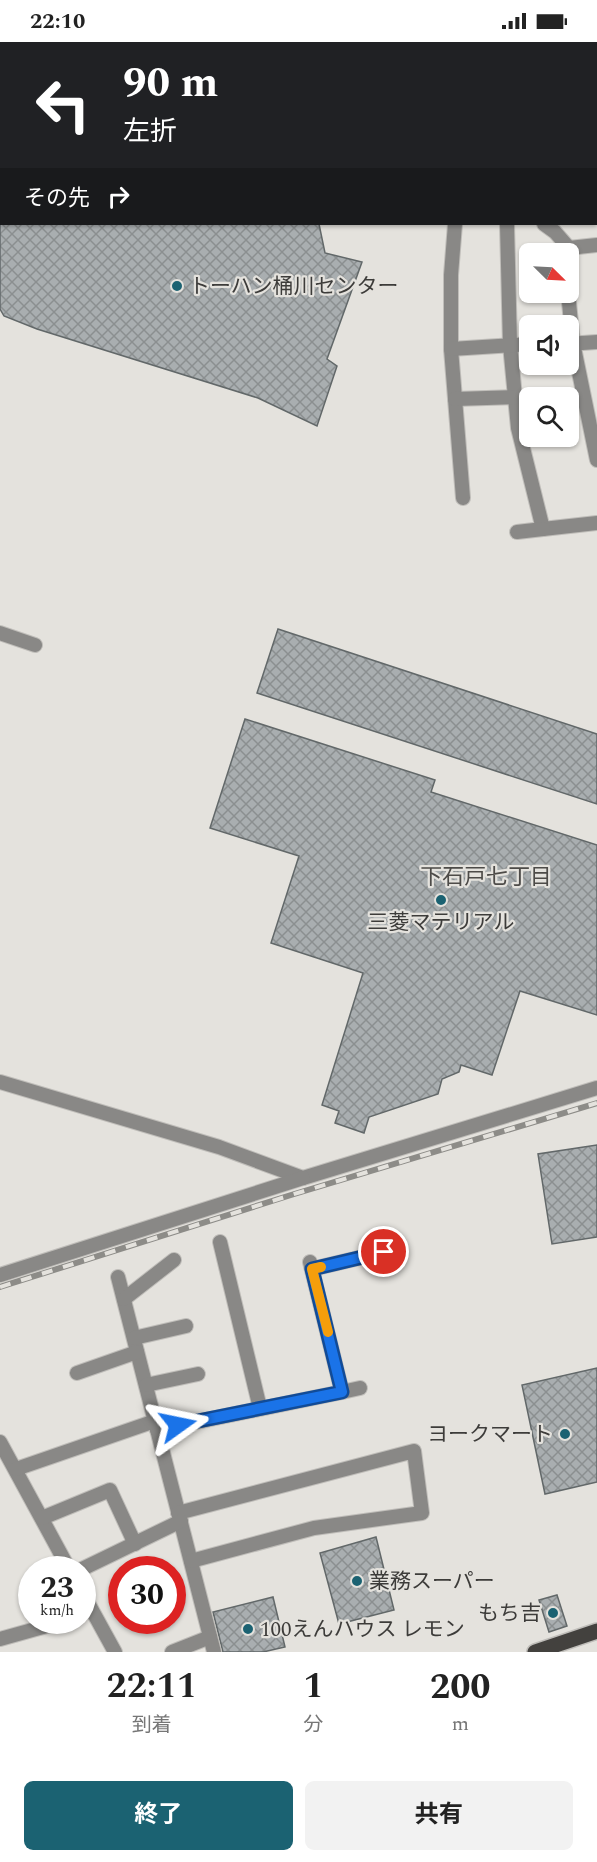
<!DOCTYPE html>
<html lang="ja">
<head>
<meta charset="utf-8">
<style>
  body { margin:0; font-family:Spectral,"Noto Sans JP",serif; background:#f2f2f2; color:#222; height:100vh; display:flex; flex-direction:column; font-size:22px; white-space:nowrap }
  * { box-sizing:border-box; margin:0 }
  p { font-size:20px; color:#767676 }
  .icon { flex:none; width:33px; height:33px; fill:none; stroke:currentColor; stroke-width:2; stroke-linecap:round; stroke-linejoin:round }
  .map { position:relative; height:1610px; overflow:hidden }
  .drawer { display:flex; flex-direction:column; background:#fff; flex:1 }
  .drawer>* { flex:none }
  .top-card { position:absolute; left:0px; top:0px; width:597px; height:183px; box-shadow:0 2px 4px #0004; background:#202124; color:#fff; overflow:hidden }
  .needle { width:39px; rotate:114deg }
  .tools { position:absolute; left:519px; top:201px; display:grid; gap:12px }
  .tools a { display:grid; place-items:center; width:60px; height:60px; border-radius:9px; background:#fff; box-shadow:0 2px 4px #0004; font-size:30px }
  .speed { position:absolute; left:18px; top:1514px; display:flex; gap:12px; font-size:30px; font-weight:700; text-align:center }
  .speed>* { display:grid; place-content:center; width:78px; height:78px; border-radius:50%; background:#fff; box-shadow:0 2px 4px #0004; line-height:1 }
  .speed small { font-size:15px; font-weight:400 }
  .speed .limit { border:9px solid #d22; background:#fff; color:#111 }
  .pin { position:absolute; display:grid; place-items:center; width:51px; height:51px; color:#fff; margin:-26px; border:3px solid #fff; border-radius:50%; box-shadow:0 2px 6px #0007 }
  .me { position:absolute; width:66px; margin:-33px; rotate:78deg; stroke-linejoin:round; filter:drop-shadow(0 0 4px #0008) }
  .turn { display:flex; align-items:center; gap:21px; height:126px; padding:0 24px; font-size:27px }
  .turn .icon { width:78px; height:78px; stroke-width:2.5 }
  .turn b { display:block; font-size:42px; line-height:51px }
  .then { display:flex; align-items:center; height:57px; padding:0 24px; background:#0003; gap:12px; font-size:22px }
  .eta { display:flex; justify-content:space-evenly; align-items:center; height:102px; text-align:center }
  .eta b { font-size:36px; font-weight:700; line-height:42px }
  .cta { display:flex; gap:12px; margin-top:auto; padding:12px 24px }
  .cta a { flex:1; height:69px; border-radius:9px; background:#1b6272; color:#fff; font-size:24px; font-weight:700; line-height:69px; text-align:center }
  .cta a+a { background:#f2f2f2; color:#222 }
  .status { display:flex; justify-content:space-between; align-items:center; height:42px; padding:0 30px; background:#fff; direction:ltr }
  .status svg { height:16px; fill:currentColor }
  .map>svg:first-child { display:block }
</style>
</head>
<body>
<div class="status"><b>22:10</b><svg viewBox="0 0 49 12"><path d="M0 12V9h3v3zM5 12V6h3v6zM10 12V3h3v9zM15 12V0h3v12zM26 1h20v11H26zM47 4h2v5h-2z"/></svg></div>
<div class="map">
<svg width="597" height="1610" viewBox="0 0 597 1610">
  <defs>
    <pattern id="building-cross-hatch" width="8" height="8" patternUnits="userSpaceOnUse" patternTransform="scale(1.5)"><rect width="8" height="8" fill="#a9aeb0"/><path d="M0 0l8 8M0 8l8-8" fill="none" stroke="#8b8f90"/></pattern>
  </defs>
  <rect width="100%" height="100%" fill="#e4e2dd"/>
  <g fill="url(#building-cross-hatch)" stroke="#626869" stroke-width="1.5">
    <path d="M 0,182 L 319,182 L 325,211 L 362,220 L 327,317 L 337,324 L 317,384 L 258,356 L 37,287 L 4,274 L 0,267 Z"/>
    <path d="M 278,587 L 597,692 L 597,762 L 257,651 Z"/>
    <path d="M 245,677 L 435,738 L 431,750 L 597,803 L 597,973 L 520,949 L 492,1033 L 461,1023 L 459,1030 L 442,1037 L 438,1052 L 369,1075 L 364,1091 L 335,1081 L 339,1069 L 322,1063 L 363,931 L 271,901 L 299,814 L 210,786 Z"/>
    <path d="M 597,1103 L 597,1195 L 552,1202 L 538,1112 Z"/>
    <path d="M 597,1326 L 597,1440 L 545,1452 L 522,1343 Z"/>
    <path d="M 376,1495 L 394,1568 L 339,1582 L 320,1511 Z"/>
    <path d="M 557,1553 L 567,1584 L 549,1590 L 539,1558 Z"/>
    <path d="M 273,1555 L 285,1605 L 263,1610 L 223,1610 L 213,1570 Z"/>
  </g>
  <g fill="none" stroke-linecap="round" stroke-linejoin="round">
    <g stroke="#bfbdb9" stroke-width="16">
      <g id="minor">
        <path d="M 422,0 L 430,2"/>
        <path d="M 505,0 L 505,2"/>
        <path d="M 535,2 L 542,0"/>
        <path d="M 596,41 L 597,41"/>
        <path d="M 596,91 L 597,95"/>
        <path d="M 455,182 L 451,233 L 451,307 L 463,456"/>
        <path d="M 507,182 L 510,303 L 518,386 L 543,487 L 597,481"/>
        <path d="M 544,182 L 555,190 L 569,206 L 568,226"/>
        <path d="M 569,206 L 597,203"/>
        <path d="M 568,250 L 573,301 L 597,418"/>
        <path d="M 568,302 L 597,300"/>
        <path d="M 451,307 L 530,302"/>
        <path d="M 455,357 L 516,355"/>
        <path d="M 517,490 L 543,487"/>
        <path d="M 0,591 L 35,603"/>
        <path d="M 0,1040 L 219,1105 L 303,1136 L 597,1046"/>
        <path d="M 220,1200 L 260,1366"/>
        <path d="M 312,1227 L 384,1210"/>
        <path d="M 0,1233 L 303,1136"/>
        <path d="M 118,1235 L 214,1610"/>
        <path d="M 124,1257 L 174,1218"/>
        <path d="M 134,1296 L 186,1284"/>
        <path d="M 77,1331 L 137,1310"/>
        <path d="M 146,1343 L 198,1332"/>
        <path d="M 342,1350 L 360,1346"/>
        <path d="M 157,1388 L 342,1350 L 310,1220"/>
        <path d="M 0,1400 L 69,1527"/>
        <path d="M 16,1427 L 155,1379"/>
        <path d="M 178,1471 L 414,1409 L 422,1471 L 314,1486 L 191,1519"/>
        <path d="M 42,1476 L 110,1448 L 135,1502"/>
        <path d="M 82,1527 L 181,1479"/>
        <path d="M 82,1550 L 115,1610"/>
        <path d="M 0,1597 L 68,1578"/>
        <path d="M 172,1610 L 210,1595"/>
      </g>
    </g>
    <g stroke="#bfbdb9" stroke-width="18">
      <path id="major" d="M 535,1610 L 597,1589"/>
    </g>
    <use href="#minor" stroke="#898886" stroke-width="14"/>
    <use href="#major" stroke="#43413e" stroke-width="15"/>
    <g stroke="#8d8c88" stroke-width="6">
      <path id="rail" d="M 0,1245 L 291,1153 L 597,1061"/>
    </g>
    <use href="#rail" stroke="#e4e2dd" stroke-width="4" stroke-dasharray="11" stroke-linecap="butt"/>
  </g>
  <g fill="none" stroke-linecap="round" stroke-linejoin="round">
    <g stroke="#114b97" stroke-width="15">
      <path id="route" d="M 178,1383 L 342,1350 L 312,1227 L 384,1210"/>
    </g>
    <use href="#route" stroke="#1a73e8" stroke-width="10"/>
    <path stroke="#f59e0b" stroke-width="10" d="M 321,1225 L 312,1227 L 328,1290"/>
  </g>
  <g fill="#1b6272" stroke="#e4e2dd" stroke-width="2">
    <circle cx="177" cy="244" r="6"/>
    <circle cx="441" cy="858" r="6"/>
    <circle cx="565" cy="1392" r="6"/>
    <circle cx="357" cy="1539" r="6"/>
    <circle cx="553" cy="1571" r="6"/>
    <circle cx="248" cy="1587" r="6"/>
  </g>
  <g text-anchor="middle" stroke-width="4.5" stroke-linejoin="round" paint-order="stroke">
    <g font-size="21" fill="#3d3c3a" stroke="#e4e2dd" text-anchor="start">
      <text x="189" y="251">トーハン桶川センター</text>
      <text x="441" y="887" text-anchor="middle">三菱マテリアル</text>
      <text x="553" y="1399" text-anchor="end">ヨークマート</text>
      <text x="369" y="1546">業務スーパー</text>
      <text x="541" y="1578" text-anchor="end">もち吉</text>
      <text x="260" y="1594">100えんハウス レモン</text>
    </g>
    <g font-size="22" fill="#4d4b48" stroke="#e4e2dd">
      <text x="486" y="842">下石戸七丁目</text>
    </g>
  </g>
</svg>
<div class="tools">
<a><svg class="needle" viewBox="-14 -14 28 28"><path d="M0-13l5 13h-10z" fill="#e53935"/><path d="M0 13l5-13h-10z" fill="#767676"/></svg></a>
<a><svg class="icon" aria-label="sound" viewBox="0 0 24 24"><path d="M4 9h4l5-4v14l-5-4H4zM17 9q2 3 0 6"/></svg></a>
<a><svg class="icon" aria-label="search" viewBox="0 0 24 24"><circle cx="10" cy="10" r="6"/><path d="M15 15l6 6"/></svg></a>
</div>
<div class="speed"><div>23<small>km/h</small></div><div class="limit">30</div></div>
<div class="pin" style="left:384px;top:1210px;background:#d93025"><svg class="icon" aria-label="arrive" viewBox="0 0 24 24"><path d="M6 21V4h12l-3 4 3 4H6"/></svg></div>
<svg class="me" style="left:178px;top:1383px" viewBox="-20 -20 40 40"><path d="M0-17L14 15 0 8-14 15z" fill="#1a73e8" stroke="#fff" stroke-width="4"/></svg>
<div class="top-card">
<div class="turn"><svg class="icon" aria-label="left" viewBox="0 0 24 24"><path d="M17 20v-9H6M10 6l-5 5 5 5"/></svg><div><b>90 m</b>左折</div></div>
<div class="then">その先<svg class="icon" aria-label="right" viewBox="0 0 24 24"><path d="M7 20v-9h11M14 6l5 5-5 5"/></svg></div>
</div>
</div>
<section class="drawer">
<div class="eta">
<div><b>22:11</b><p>到着</p></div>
<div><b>1</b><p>分</p></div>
<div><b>200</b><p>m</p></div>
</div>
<div class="cta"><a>終了</a><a>共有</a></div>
</section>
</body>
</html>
